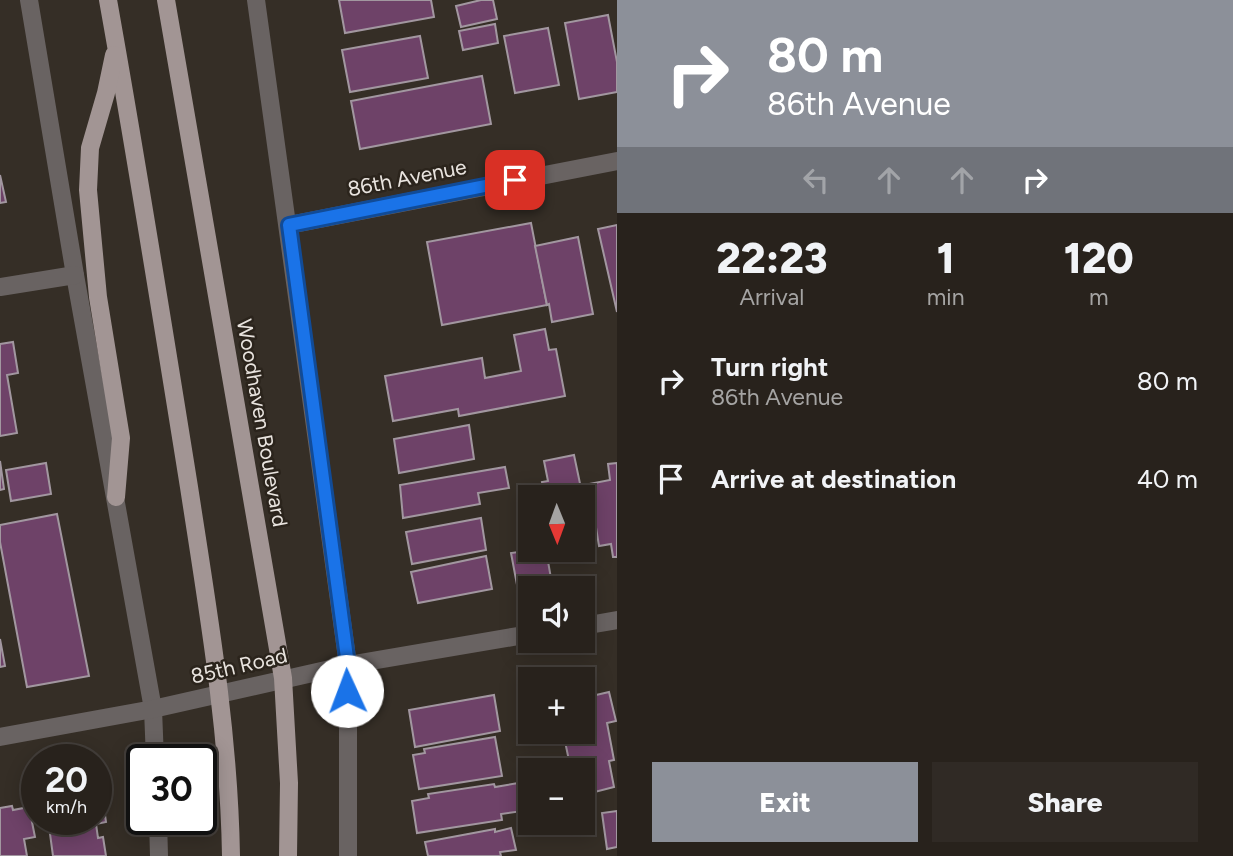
<!DOCTYPE html>
<html lang="en">
<head>
<meta charset="utf-8">
<style>
  body { margin:0; font-family:Figtree,sans-serif; background:#302a25; color:#f1f3f6; height:100vh; display:flex; flex-direction:column; font-size:26px; white-space:nowrap }
  * { box-sizing:border-box; margin:0 }
  p { font-size:23px; color:#a5a4a3 }
  .icon { flex:none; width:38px; height:38px; fill:none; stroke:currentColor; stroke-width:2; stroke-linecap:round; stroke-linejoin:round }
  .map { position:relative; flex:1; overflow:hidden }
  .sheet { display:flex; flex-direction:column; background:#28221c; width:616px }
  .sheet>* { flex:none }
  .hud { background:#8c9099; color:#fff; overflow:hidden }
  .needle { width:46px; rotate:179deg }
  .buttons { position:absolute; left:518px; top:485px; display:grid; gap:14px }
  .buttons a { display:grid; place-items:center; width:77px; height:77px; border-radius:0px; background:#28221c; box-shadow:0 4px 18px #0003,0 0 0 2px #443f3b; font-size:35px }
  .speed { position:absolute; left:21px; top:744px; display:flex; gap:14px; font-size:35px; font-weight:700; text-align:center }
  .speed>* { display:grid; place-content:center; width:91px; height:91px; border-radius:50%; background:#28221c; box-shadow:0 4px 18px #0003,0 0 0 2px #443f3b; line-height:1 }
  .speed small { font-size:18px; font-weight:400 }
  .speed .limit { border:4px solid #111; border-radius:10px; background:#fff; color:#111 }
  .pin { position:absolute; display:grid; place-items:center; width:60px; height:60px; color:#fff; margin:-30px; border-radius:14px; box-shadow:0 4px 10px #0006 }
  .me { position:absolute; width:77px; margin:-38px; rotate:358deg; stroke-linejoin:round; filter:drop-shadow(0 0 5px #0008) }
  .turn { display:flex; align-items:center; gap:24px; height:147px; padding:0 35px; font-size:32px }
  .turn .icon { width:91px; height:91px; stroke-width:2.5 }
  .turn b { display:block; font-size:49px; line-height:60px }
  .lanes { display:flex; align-items:center; height:66px; padding:0 35px; background:#0003; justify-content:center; gap:35px; direction:ltr }
  .lanes .off { opacity:.35 }
  .eta { display:flex; justify-content:space-evenly; align-items:center; height:119px; text-align:center }
  .eta b { font-size:42px; font-weight:800; line-height:49px }
  .action { display:flex; gap:14px; margin-top:auto; padding:14px 35px }
  .action a { flex:1; height:80px; border-radius:0px; background:#8c9099; color:#fff; font-size:28px; font-weight:800; line-height:80px; text-align:center }
  .action a+a { background:#302a25; color:#f1f3f6 }
  ul { padding:0; list-style:none }
  li { display:flex; align-items:center; gap:21px; height:98px; padding:0 35px }
  li div { flex:1 }
  li b { display:block; font-size:26px }
  li em { font-style:normal }
  main { display:flex; flex:1; min-height:0 }
  .map>svg:first-child { display:block }
</style>
</head>
<body>
<main>
<div class="map">
<svg width="617" height="856" viewBox="0 0 617 856">
  <rect width="100%" height="100%" fill="#352e26"/>
  <g fill="#6e4268" stroke="#a297a0" stroke-width="2">
    <path d="M 339,0 L 431,0 L 434,17 L 345,33 Z"/>
    <path d="M 481,0 L 493,0 L 497,19 L 461,27 L 456,6 Z"/>
    <path d="M 608,15 L 617,62 L 617,92 L 579,99 L 565,23 Z"/>
    <path d="M 495,24 L 498,43 L 463,50 L 459,31 Z"/>
    <path d="M 548,28 L 559,85 L 515,93 L 504,36 Z"/>
    <path d="M 420,36 L 428,78 L 350,92 L 342,50 Z"/>
    <path d="M 482,76 L 491,124 L 360,149 L 351,101 Z"/>
    <path d="M 0,175 L 6,202 L 0,203 Z"/>
    <path d="M 531,223 L 547,305 L 442,325 L 427,242 Z"/>
    <path d="M 617,225 L 617,312 L 598,229 Z"/>
    <path d="M 578,237 L 593,314 L 552,322 L 549,304 L 547,305 L 535,246 Z"/>
    <path d="M 545,329 L 549,350 L 556,349 L 565,396 L 459,416 L 458,409 L 393,421 L 385,376 L 482,358 L 485,378 L 521,371 L 514,335 Z"/>
    <path d="M 13,342 L 18,373 L 7,375 L 17,433 L 0,436 L 0,344 Z"/>
    <path d="M 469,425 L 474,459 L 399,473 L 394,439 Z"/>
    <path d="M 574,455 L 594,550 L 558,558 L 556,550 L 583,550 L 583,497 L 545,497 L 542,482 L 548,481 L 544,461 Z"/>
    <path d="M 0,461 L 4,489 L 0,490 Z"/>
    <path d="M 46,463 L 51,494 L 11,501 L 6,470 Z"/>
    <path d="M 617,463 L 617,557 L 613,557 L 611,544 L 599,546 L 589,484 L 610,480 L 608,464 Z"/>
    <path d="M 505,467 L 509,488 L 478,493 L 480,504 L 403,518 L 400,485 Z"/>
    <path d="M 530,504 L 530,544 L 529,544 L 523,506 Z"/>
    <path d="M 57,514 L 89,676 L 27,687 L 0,542 L 0,525 Z"/>
    <path d="M 481,518 L 486,550 L 412,564 L 406,532 Z"/>
    <path d="M 533,550 L 546,550 L 552,584 L 518,590 L 511,553 Z"/>
    <path d="M 486,556 L 492,589 L 418,603 L 411,572 Z"/>
    <path d="M 0,639 L 5,666 L 0,667 Z"/>
    <path d="M 530,690 L 530,717 L 525,691 Z"/>
    <path d="M 609,692 L 616,721 L 607,723 L 614,760 L 609,761 L 614,787 L 583,795 L 583,770 L 571,770 L 563,732 L 583,732 L 583,698 Z"/>
    <path d="M 494,695 L 500,731 L 415,747 L 409,710 Z"/>
    <path d="M 495,737 L 502,776 L 419,789 L 413,755 L 425,753 L 424,749 Z"/>
    <path d="M 530,781 L 530,810 L 501,814 L 502,820 L 417,833 L 412,801 L 429,798 L 428,794 L 494,784 L 495,787 Z"/>
    <path d="M 102,794 L 106,822 L 96,824 L 98,838 L 103,837 L 106,856 L 53,856 L 48,819 L 96,819 L 96,795 Z"/>
    <path d="M 12,806 L 13,810 L 29,807 L 35,837 L 24,839 L 27,856 L 0,856 L 0,808 Z"/>
    <path d="M 617,811 L 617,847 L 607,849 L 602,813 Z"/>
    <path d="M 511,828 L 516,850 L 500,852 L 501,856 L 428,856 L 425,842 L 495,829 L 495,832 Z"/>
  </g>
  <g fill="none" stroke-linecap="round" stroke-linejoin="round">
    <g stroke="#696362" stroke-width="18">
      <path d="M 29,0 L 75,275 L 153,709 L 155,760"/>
      <path d="M 256,0 L 348,665 L 348,856"/>
      <path d="M 289,225 L 617,161"/>
      <path d="M 0,287 L 75,275"/>
      <path d="M 583,626 L 617,620"/>
      <path d="M 0,737 L 153,709 L 348,665 L 530,634"/>
      <path d="M 158,819 L 159,856"/>
    </g>
    <g stroke="#a29594" stroke-width="18">
      <path d="M 108,0 C 137,162 163,325 189,487 C 208,611 229,731 231,856"/>
      <path d="M 166,0 L 283,678 L 289,783 L 288,856"/>
      <path d="M 114,55 L 106,93 L 90,148 L 88,190 L 98,297 L 121,438 L 116,497"/>
    </g>
  </g>
  <g fill="none" stroke-linecap="round" stroke-linejoin="round">
    <g stroke="#114b97" stroke-width="18">
      <path id="route" d="M 347,691 L 348,665 L 289,225 L 515,180"/>
    </g>
    <use href="#route" stroke="#1a73e8" stroke-width="12"/>
  </g>
  <g text-anchor="middle" stroke-width="5" stroke-linejoin="round" paint-order="stroke">
    <g font-size="21" fill="#e9e4df" stroke="#2b241c">
      <text transform="translate(407 178) rotate(-11)" y="7">86th Avenue</text>
      <text transform="translate(262 423) rotate(80)" y="7">Woodhaven Boulevard</text>
      <text transform="translate(239 666) rotate(-13)" y="7">85th Road</text>
    </g>
  </g>
</svg>
<div class="buttons">
<a><svg class="needle" viewBox="-14 -14 28 28"><path d="M0-13l5 13h-10z" fill="#e53935"/><path d="M0 13l5-13h-10z" fill="#a5a4a3"/></svg></a>
<a><svg class="icon" aria-label="sound" viewBox="0 0 24 24"><path d="M4 9h4l5-4v14l-5-4H4zM17 9q2 3 0 6"/></svg></a>
<a>+</a>
<a>−</a>
</div>
<div class="speed"><div>20<small>km/h</small></div><div class="limit">30</div></div>
<div class="pin" style="left:515px;top:180px;background:#d93025"><svg class="icon" aria-label="arrive" viewBox="0 0 24 24"><path d="M6 21V4h12l-3 4 3 4H6"/></svg></div>
<svg class="me" style="left:347px;top:691px" viewBox="-20 -20 40 40"><circle r="19" fill="#fff"/><path d="M0-13L10 11 0 6-10 11z" fill="#1a73e8"/></svg>
</div>
<section class="sheet">
<div class="hud">
<div class="turn"><svg class="icon" aria-label="right" viewBox="0 0 24 24"><path d="M7 20v-9h11M14 6l5 5-5 5"/></svg><div><b>80 m</b>86th Avenue</div></div>
<div class="lanes"><svg class="icon off" aria-label="left" viewBox="0 0 24 24"><path d="M17 20v-9H6M10 6l-5 5 5 5"/></svg><svg class="icon off" aria-label="ahead" viewBox="0 0 24 24"><path d="M12 20V5M6 11l6-6 6 6"/></svg><svg class="icon off" aria-label="ahead" viewBox="0 0 24 24"><path d="M12 20V5M6 11l6-6 6 6"/></svg><svg class="icon" aria-label="right" viewBox="0 0 24 24"><path d="M7 20v-9h11M14 6l5 5-5 5"/></svg></div>
</div>
<div class="eta">
<div><b>22:23</b><p>Arrival</p></div>
<div><b>1</b><p>min</p></div>
<div><b>120</b><p>m</p></div>
</div>
<ul>
<li><svg class="icon" aria-label="right" viewBox="0 0 24 24"><path d="M7 20v-9h11M14 6l5 5-5 5"/></svg><div><b>Turn right</b><p>86th Avenue</p></div><em>80 m</em></li>
<li><svg class="icon" aria-label="arrive" viewBox="0 0 24 24"><path d="M6 21V4h12l-3 4 3 4H6"/></svg><div><b>Arrive at destination</b></div><em>40 m</em></li>
</ul>
<div class="action"><a>Exit</a><a>Share</a></div>
</section>
</main>
</body>
</html>
